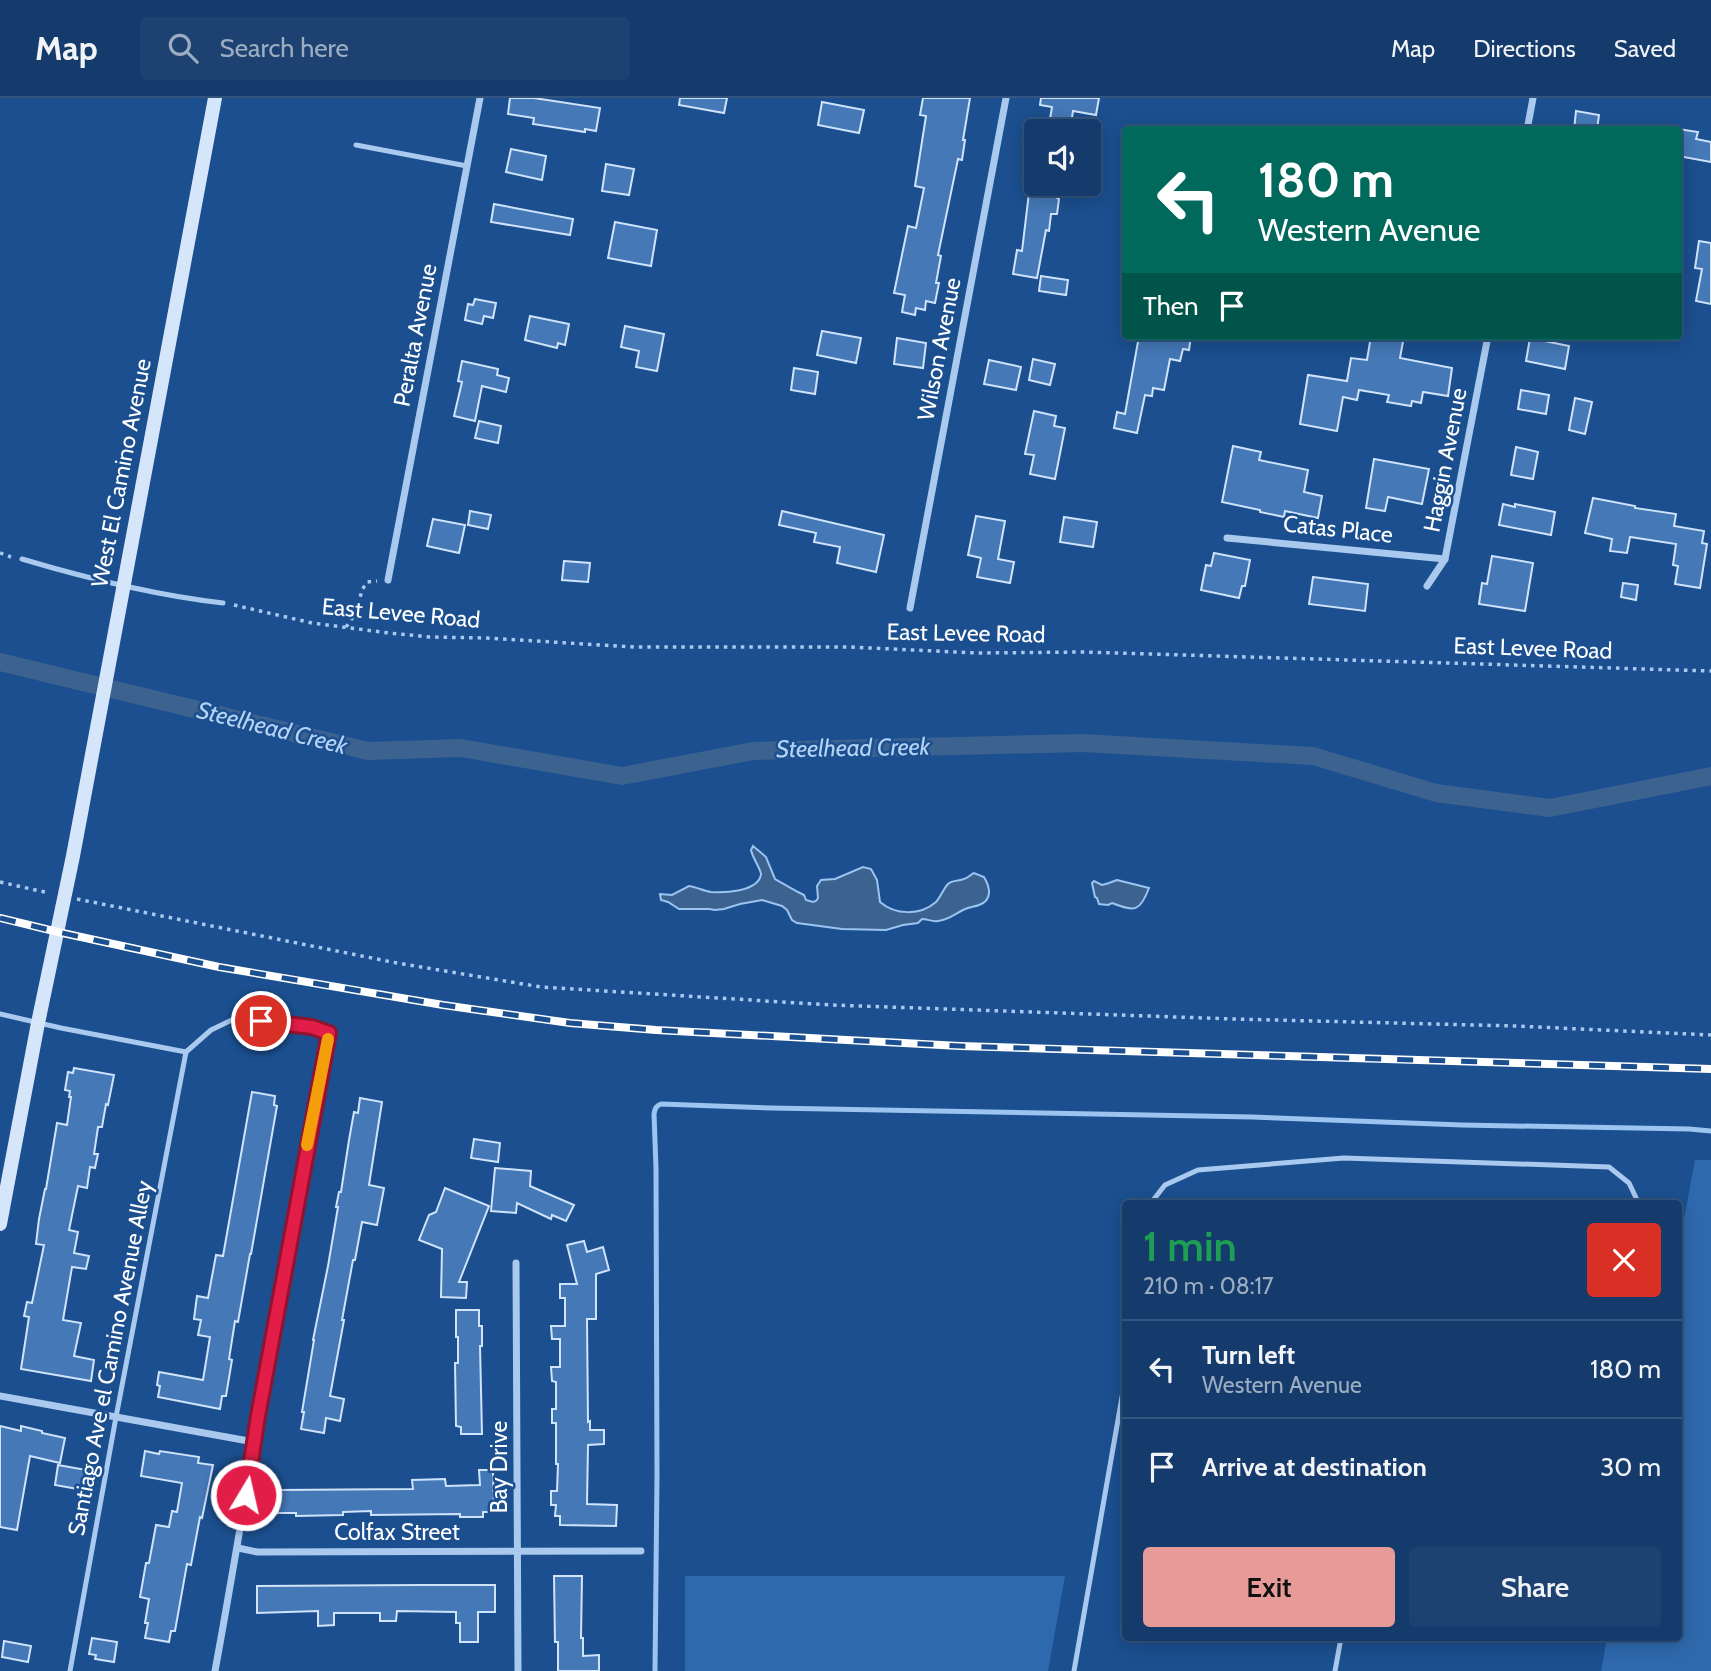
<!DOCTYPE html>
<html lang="en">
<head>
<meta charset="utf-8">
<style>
  body { margin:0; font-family:Cabin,sans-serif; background:#1d4271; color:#f1f3f6; height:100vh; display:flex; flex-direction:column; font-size:26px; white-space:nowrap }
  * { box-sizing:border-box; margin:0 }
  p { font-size:23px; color:#9dadc1 }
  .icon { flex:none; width:38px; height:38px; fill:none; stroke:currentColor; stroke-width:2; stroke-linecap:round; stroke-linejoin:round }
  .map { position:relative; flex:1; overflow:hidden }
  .side { position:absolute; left:1122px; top:1102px; width:560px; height:441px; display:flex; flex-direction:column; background:#143b6b; border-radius:7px; box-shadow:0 4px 18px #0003,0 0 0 2px #33557e }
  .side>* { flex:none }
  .banner { position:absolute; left:1122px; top:28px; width:560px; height:214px; border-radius:7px; box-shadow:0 4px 18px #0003,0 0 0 2px #33557e; background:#00695c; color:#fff; overflow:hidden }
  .buttons { position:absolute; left:1024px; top:21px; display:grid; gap:14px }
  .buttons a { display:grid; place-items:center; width:77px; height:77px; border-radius:7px; background:#143b6b; box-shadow:0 4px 18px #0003,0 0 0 2px #33557e; font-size:35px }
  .pin { position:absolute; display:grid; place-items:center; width:60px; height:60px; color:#fff; margin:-30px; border:4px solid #fff; border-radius:50%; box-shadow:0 2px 7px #0007 }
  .me { position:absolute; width:77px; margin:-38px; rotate:9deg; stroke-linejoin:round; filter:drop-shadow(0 0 5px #0008) }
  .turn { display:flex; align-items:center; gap:24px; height:147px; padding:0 21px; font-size:32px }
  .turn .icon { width:91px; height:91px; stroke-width:2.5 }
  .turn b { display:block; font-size:49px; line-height:60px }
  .then { display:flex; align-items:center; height:66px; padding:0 21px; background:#0003; gap:14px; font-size:26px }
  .round { display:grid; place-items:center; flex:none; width:74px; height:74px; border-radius:7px; background:#1d4271 }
  .summary { display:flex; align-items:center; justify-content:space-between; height:119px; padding:0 21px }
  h1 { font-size:42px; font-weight:600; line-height:52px; color:#1e9e55 }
  .cta { display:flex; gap:14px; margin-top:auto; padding:14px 21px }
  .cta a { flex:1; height:80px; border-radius:7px; background:#e69b98; color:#111; font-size:28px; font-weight:600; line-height:80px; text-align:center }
  .cta a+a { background:#1d4271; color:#f1f3f6 }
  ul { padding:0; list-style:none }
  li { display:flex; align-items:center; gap:21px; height:98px; padding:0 21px; border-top:2px solid #33557e }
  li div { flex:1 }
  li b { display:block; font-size:26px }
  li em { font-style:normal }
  header { display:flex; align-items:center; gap:42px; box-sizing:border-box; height:98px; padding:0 35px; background:#143b6b; border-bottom:2px solid #33557e }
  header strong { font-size:33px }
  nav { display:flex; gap:38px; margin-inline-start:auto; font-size:24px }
  .search { width:490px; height:63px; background:#1d4271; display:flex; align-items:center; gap:18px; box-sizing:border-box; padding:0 24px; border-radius:7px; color:#9dadc1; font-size:26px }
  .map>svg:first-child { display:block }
</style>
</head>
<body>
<header>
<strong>Map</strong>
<div class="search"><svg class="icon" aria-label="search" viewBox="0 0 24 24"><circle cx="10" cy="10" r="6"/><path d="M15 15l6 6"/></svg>Search here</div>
<nav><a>Map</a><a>Directions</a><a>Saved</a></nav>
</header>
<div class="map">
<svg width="1711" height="1573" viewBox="0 0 1711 1573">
  <rect width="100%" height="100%" fill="#1b4f8f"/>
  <g fill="#2e69ad">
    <path d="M 1695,1062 L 1711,1062 L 1711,1573 L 1601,1573 L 1607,1540 L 1678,1540 L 1678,1153 Z"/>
    <path d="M 685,1478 L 1065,1478 L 1048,1573 L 685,1573 Z"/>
  </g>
  <g fill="#3c6290" stroke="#9cc4f0" stroke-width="2">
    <path d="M 753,748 L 766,759 L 775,781 L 798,794 L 804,797 L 806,802 L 813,804 L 816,803 L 818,800 L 817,788 L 821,782 L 835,781 L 863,769 L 871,771 L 877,782 L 880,804 C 895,817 920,818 936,804 C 941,798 944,790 948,786 C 952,782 959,783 964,781 C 968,780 970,777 974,775 L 984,779 C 990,789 993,802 979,807 C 974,809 969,809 963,812 C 955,816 948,822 938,823 C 932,824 928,821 922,821 L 918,825 L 903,827 L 886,832 L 842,831 L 797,825 L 792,822 L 787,812 L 782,808 L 762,802 L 740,806 L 724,811 L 715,812 L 709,811 L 679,811 L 668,804 L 661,802 L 660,796 L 672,797 L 689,788 C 696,789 704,793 711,794 C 724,795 757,794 761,777 C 762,773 752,759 751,752 Z"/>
    <path d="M 1117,782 L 1149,790 C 1140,814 1135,814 1112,805 L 1108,807 L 1099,806 L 1097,800 L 1095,799 L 1092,785 L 1094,783 L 1102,787 C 1107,786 1112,784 1117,782 Z"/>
  </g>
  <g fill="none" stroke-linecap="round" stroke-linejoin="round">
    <path stroke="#9cc4f0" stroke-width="5" d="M 655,1573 L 657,1378 L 656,1070 L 654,1016 C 655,1010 656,1008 661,1006 L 771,1010 L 1252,1019 L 1462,1027 L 1689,1031 L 1711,1033"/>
    <path stroke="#3c6290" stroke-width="18" d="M 0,564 L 368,653 L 461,650 L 622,678 L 753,653 L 1083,645 L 1313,658 L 1436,695 L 1550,710 L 1711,678"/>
  </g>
  <g fill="#4478b7" stroke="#cfe3fa" stroke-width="2">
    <path d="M 510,0 L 534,0 L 600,10 L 596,33 L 585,31 L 585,34 L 533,26 L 534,20 L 508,16 Z"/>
    <path d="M 680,0 L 727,0 L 724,15 L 679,7 Z"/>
    <path d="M 923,0 L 970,0 L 963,42 L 965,42 L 962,62 L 958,61 L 938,157 L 941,158 L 936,185 L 939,185 L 935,205 L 926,203 L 925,212 L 916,210 L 915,217 L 902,214 L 905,197 L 894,195 L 908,128 L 916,130 L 924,90 L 915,88 L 926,18 L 920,17 Z"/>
    <path d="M 1041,0 L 1099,0 L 1096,17 L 1073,13 L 1070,33 L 1048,33 L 1052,9 L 1040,7 Z"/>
    <path d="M 822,4 L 864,12 L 859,35 L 818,27 Z"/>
    <path d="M 1576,13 L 1599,17 L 1597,32 L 1574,32 Z"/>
    <path d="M 1678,31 L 1698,34 L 1696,41 L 1711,44 L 1711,64 L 1678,58 Z"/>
    <path d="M 511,51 L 546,58 L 542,82 L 506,74 Z"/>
    <path d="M 606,66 L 634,71 L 629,97 L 602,93 Z"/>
    <path d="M 1030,86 L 1060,86 L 1057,100 L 1059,101 L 1057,116 L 1051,116 L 1049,133 L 1046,132 L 1037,180 L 1013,176 L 1017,152 L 1022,153 Z"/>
    <path d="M 494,106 L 573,121 L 570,137 L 491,124 Z"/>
    <path d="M 615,124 L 657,132 L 651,168 L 608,160 Z"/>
    <path d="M 1699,143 L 1711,145 L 1711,206 L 1696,203 L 1702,171 L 1695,170 Z"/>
    <path d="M 1041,178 L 1068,182 L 1066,197 L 1039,193 Z"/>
    <path d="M 475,201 L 496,205 L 493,220 L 484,218 L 482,226 L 465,222 L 468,206 L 473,207 Z"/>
    <path d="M 530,218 L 569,226 L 565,247 L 558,245 L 557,250 L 525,242 Z"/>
    <path d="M 625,228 L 664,236 L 657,273 L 636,269 L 639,253 L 621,249 Z"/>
    <path d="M 822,233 L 861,240 L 856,265 L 817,257 Z"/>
    <path d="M 1139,238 L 1191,238 L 1189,252 L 1183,251 L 1180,263 L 1170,261 L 1164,292 L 1153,290 L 1152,298 L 1145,297 L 1137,335 L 1114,330 L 1117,314 L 1125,316 Z"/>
    <path d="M 1371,238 L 1404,238 L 1400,260 L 1452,270 L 1448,298 L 1423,294 L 1421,305 L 1412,303 L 1411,308 L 1387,304 L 1389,297 L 1359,292 L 1357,302 L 1343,299 L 1337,333 L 1300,326 L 1308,277 L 1347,283 L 1351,260 L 1367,262 Z"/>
    <path d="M 897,240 L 926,245 L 923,270 L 894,266 Z"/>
    <path d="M 1530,240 L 1569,248 L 1565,271 L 1526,263 Z"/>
    <path d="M 1033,261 L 1055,266 L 1050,287 L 1029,282 Z"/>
    <path d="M 989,262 L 1021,269 L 1016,292 L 984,286 Z"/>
    <path d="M 462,263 L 498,271 L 497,277 L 509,280 L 506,294 L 482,288 L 475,323 L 454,318 L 462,284 L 458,283 Z"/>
    <path d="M 794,270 L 818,274 L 815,296 L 791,292 Z"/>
    <path d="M 1521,292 L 1549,297 L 1546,316 L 1518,311 Z"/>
    <path d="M 1575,300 L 1592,304 L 1585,336 L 1569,332 Z"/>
    <path d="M 1034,313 L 1056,318 L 1054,328 L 1065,330 L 1055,381 L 1030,376 L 1034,357 L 1025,356 Z"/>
    <path d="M 479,323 L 501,328 L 498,345 L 475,340 Z"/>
    <path d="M 1233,348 L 1261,354 L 1259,362 L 1308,372 L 1304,394 L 1322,398 L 1318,420 L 1285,413 L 1284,419 L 1260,414 L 1260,412 L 1222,404 Z"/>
    <path d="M 1516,349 L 1538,354 L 1533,381 L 1511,377 Z"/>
    <path d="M 1374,361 L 1429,371 L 1422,406 L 1388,399 L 1385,413 L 1366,410 Z"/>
    <path d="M 1593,400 L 1635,408 L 1635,410 L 1676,416 L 1674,428 L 1704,433 L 1702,445 L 1707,446 L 1700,490 L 1675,486 L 1678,468 L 1673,467 L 1676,446 L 1630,439 L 1627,455 L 1610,453 L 1612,441 L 1585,435 Z"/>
    <path d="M 1503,406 L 1515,409 L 1515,406 L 1555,414 L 1551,437 L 1499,427 Z"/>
    <path d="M 470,413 L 491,417 L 488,431 L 468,427 Z"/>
    <path d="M 782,413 L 884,437 L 876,474 L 837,465 L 840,449 L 814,444 L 816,435 L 779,427 Z"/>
    <path d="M 976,418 L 1005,423 L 998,461 L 1014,464 L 1010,485 L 977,479 L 981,460 L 968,457 Z"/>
    <path d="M 1064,419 L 1097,424 L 1093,449 L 1060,444 Z"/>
    <path d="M 433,421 L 465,427 L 459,455 L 427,448 Z"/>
    <path d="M 1214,455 L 1250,462 L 1245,488 L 1242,488 L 1239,500 L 1201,492 L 1206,467 L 1211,468 Z"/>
    <path d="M 1492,458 L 1533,465 L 1525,513 L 1479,506 L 1482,485 L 1487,486 Z"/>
    <path d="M 564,463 L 590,465 L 588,484 L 562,482 Z"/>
    <path d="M 1313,479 L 1368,486 L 1365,513 L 1309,506 Z"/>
    <path d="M 1623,485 L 1638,487 L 1636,502 L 1621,499 Z"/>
    <path d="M 74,970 L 114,977 L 108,1007 L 106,1006 L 102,1029 L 98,1029 L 94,1056 L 98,1056 L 95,1070 L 90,1069 L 87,1090 L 78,1088 L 69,1132 L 78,1134 L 74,1155 L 89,1158 L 86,1171 L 72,1169 L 63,1222 L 81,1225 L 74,1258 L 94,1262 L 91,1283 L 21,1271 L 29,1219 L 24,1218 L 27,1204 L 32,1205 L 44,1147 L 36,1146 L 39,1121 L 45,1091 L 46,1091 L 57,1025 L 67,1027 L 71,999 L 69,999 L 70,993 L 65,992 L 68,974 L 73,975 Z"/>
    <path d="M 252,994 L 275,998 L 274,1007 L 277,1008 L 251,1156 L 250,1156 L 238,1224 L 235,1223 L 229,1261 L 232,1262 L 226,1298 L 222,1298 L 220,1311 L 158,1299 L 160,1288 L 157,1287 L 159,1274 L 203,1282 L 210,1239 L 198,1237 L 201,1222 L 194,1221 L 197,1198 L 208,1200 L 216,1157 L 223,1158 Z"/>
    <path d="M 360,1000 L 382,1004 L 369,1087 L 384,1090 L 377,1127 L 362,1124 L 355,1162 L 353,1162 L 342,1222 L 344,1222 L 330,1298 L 344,1301 L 340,1323 L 326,1320 L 324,1335 L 301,1331 L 304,1314 L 302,1314 L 314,1242 L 313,1242 L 328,1168 L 338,1109 L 336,1109 L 339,1094 L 341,1094 L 349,1042 L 354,1014 L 358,1015 Z"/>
    <path d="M 474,1041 L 500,1045 L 498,1064 L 471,1060 Z"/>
    <path d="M 495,1070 L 531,1073 L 530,1088 L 574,1107 L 566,1123 L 552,1117 L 551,1121 L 517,1105 L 516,1115 L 491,1113 Z"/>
    <path d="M 445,1090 L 489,1108 L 459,1184 L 467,1184 L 466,1200 L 441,1199 L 442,1151 L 419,1142 L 429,1117 L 436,1114 Z"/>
    <path d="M 584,1143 L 587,1154 L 603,1149 L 609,1172 L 596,1176 L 596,1221 L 587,1221 L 588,1324 L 590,1323 L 590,1332 L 604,1332 L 604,1346 L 588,1347 L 587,1406 L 617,1407 L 616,1428 L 560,1427 L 560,1418 L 555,1418 L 556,1407 L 551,1407 L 551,1393 L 557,1393 L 558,1366 L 556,1366 L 556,1325 L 552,1325 L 552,1311 L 556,1311 L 556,1284 L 552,1283 L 551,1269 L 560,1269 L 560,1241 L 552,1241 L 551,1228 L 565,1228 L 565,1200 L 560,1200 L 560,1186 L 577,1186 L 567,1147 Z"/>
    <path d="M 456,1212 L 479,1212 L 479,1228 L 482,1228 L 482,1248 L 480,1248 L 482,1336 L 461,1336 L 461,1329 L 456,1328 L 455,1265 L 458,1265 L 458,1239 L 456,1239 Z"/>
    <path d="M 0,1328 L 21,1333 L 21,1328 L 42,1333 L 42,1335 L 65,1340 L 60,1365 L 30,1358 L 17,1432 L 0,1429 Z"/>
    <path d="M 145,1353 L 159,1356 L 160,1353 L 199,1359 L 198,1365 L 213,1367 L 202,1420 L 200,1419 L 191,1467 L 187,1466 L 175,1533 L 171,1533 L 169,1544 L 145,1540 L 148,1525 L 145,1525 L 149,1501 L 140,1499 L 146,1465 L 149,1465 L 156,1427 L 169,1429 L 172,1413 L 177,1414 L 182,1385 L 141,1378 Z"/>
    <path d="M 58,1367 L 92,1373 L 89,1393 L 55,1387 Z"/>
    <path d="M 479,1372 L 493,1372 L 494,1414 L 483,1414 L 483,1419 L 460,1419 L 460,1416 L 371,1417 L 371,1413 L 343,1414 L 343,1417 L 296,1418 L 296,1415 L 278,1415 L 277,1392 L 413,1391 L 412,1382 L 445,1381 L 446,1388 L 480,1387 Z"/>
    <path d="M 554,1478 L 582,1478 L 581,1540 L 583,1540 L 583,1558 L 599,1557 L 599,1573 L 558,1573 L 558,1544 L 555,1544 Z"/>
    <path d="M 420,1487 L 495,1487 L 495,1514 L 478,1514 L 478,1544 L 460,1544 L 460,1525 L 456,1525 L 456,1514 L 397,1513 L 396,1523 L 380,1523 L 380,1515 L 334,1515 L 334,1527 L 318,1528 L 318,1513 L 257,1515 L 257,1488 Z"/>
    <path d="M 92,1540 L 117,1544 L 114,1564 L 95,1561 L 96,1557 L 89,1556 Z"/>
    <path d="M 4,1543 L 31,1548 L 28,1564 L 2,1559 Z"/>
  </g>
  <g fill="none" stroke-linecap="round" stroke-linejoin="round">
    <g stroke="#a9c9ee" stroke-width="3.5" stroke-dasharray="3.5 5" stroke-linecap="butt">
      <path d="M 0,455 L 11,459"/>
      <path d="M 234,507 L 312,525 L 389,535 L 430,539 L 486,540 L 634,549 L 849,549 L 977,555 L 1084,554 L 1711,573"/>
      <path d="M 346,529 L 356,515 L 362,492 L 367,484 L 377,483"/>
      <path d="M 0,784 L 49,795"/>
      <path d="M 77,801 L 397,865 L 541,889 L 831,907 L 1234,921 L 1515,928 L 1711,937"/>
    </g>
    <g stroke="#a9c9ee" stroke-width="5">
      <path d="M 356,47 L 467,68"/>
      <path d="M 22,461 C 89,481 153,497 223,505"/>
      <path d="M 0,916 L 61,930 L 186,954 L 211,932 L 236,920 L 312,929 L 329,935"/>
      <path d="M 1153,1106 L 1154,1101 L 1165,1087 L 1198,1072 L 1344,1060 L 1609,1069 L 1629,1085 L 1639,1106"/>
      <path d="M 70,1573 L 116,1319 L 186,954"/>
      <path d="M 1074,1573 L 1125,1282"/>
      <path d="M 1335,1573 L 1341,1540"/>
    </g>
    <g stroke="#a9c9ee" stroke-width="7">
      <path d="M 1527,32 L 1533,0"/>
      <path d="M 1227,440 L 1445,461"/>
      <path d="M 388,482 L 480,0"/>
      <path d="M 1427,488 L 1445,461 L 1488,238"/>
      <path d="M 910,510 L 1006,0"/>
      <path d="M 516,1165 L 518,1573"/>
      <path d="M 0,1298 L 254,1344"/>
      <path d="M 238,1450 L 257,1454 L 641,1453"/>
      <path d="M 215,1573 C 254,1361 284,1146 329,935"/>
    </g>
    <path stroke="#d6e6fa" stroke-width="14" d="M 0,1126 L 38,925 L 73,758 L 215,0"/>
    <g stroke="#fff" stroke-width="8">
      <path id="rail" d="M 0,820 L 58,834 L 219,869 L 443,907 L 570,925 L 656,932 L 960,948 L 1711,971"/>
    </g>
    <use href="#rail" stroke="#1b4f8f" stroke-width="5" stroke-dasharray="16" stroke-linecap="butt"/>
  </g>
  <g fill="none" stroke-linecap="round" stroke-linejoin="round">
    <g stroke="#92132f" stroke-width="18">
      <path id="route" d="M 246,1397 L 258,1318 L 329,935 L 312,929 L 261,923"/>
    </g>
    <use href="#route" stroke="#e11d48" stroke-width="12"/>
    <path stroke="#f59e0b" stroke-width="12" d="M 307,1047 L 328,941"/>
  </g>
  <g text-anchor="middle" stroke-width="5" stroke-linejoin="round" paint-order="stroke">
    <g font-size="23" fill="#fff" stroke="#1b4f8f">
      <text transform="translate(415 237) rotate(-79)" y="8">Peralta Avenue</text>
      <text transform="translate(939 251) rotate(-79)" y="8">Wilson Avenue</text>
      <text transform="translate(1445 362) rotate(-79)" y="8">Haggin Avenue</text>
      <text transform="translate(121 375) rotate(-79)" y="8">West El Camino Avenue</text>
      <text transform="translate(1338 431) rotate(6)" y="8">Catas Place</text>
      <text transform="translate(401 515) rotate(5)" y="8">East Levee Road</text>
      <text transform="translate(966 535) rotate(1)" y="8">East Levee Road</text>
      <text transform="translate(1533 550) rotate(2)" y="8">East Levee Road</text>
      <text transform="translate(110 1260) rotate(-79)" y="8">Santiago Ave el Camino Avenue Alley</text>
      <text transform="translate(499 1369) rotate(-90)" y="8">Bay Drive</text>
      <text x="397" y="1442">Colfax Street</text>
    </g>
    <g font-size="24" font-style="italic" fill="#b5d3f5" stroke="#1b4f8f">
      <text transform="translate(272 630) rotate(14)" y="8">Steelhead Creek</text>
      <text transform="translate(853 650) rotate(-1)" y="8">Steelhead Creek</text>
    </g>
  </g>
</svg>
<div class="buttons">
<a><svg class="icon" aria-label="sound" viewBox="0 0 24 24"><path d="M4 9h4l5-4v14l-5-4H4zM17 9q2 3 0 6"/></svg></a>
</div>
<div class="pin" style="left:261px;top:923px;background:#d93025"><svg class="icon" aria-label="arrive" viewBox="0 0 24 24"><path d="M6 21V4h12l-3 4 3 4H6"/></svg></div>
<svg class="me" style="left:246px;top:1397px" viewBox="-20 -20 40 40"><circle r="17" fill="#e11d48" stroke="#fff" stroke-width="3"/><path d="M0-11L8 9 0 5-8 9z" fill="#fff"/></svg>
<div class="banner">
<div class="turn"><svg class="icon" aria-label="left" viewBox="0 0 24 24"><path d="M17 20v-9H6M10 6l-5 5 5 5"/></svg><div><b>180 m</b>Western Avenue</div></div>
<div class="then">Then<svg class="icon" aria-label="arrive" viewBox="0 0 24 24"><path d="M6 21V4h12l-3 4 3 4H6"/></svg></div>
</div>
<section class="side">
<div class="summary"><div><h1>1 min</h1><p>210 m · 08:17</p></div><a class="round" style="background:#d93025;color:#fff"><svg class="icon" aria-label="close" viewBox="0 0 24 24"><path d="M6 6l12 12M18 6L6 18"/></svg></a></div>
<ul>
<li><svg class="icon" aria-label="left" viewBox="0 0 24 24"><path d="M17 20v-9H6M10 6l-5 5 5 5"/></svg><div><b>Turn left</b><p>Western Avenue</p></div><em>180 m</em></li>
<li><svg class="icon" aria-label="arrive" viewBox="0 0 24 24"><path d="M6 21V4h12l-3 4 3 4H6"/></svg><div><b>Arrive at destination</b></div><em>30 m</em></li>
</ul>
<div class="cta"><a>Exit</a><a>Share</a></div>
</section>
</div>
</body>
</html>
